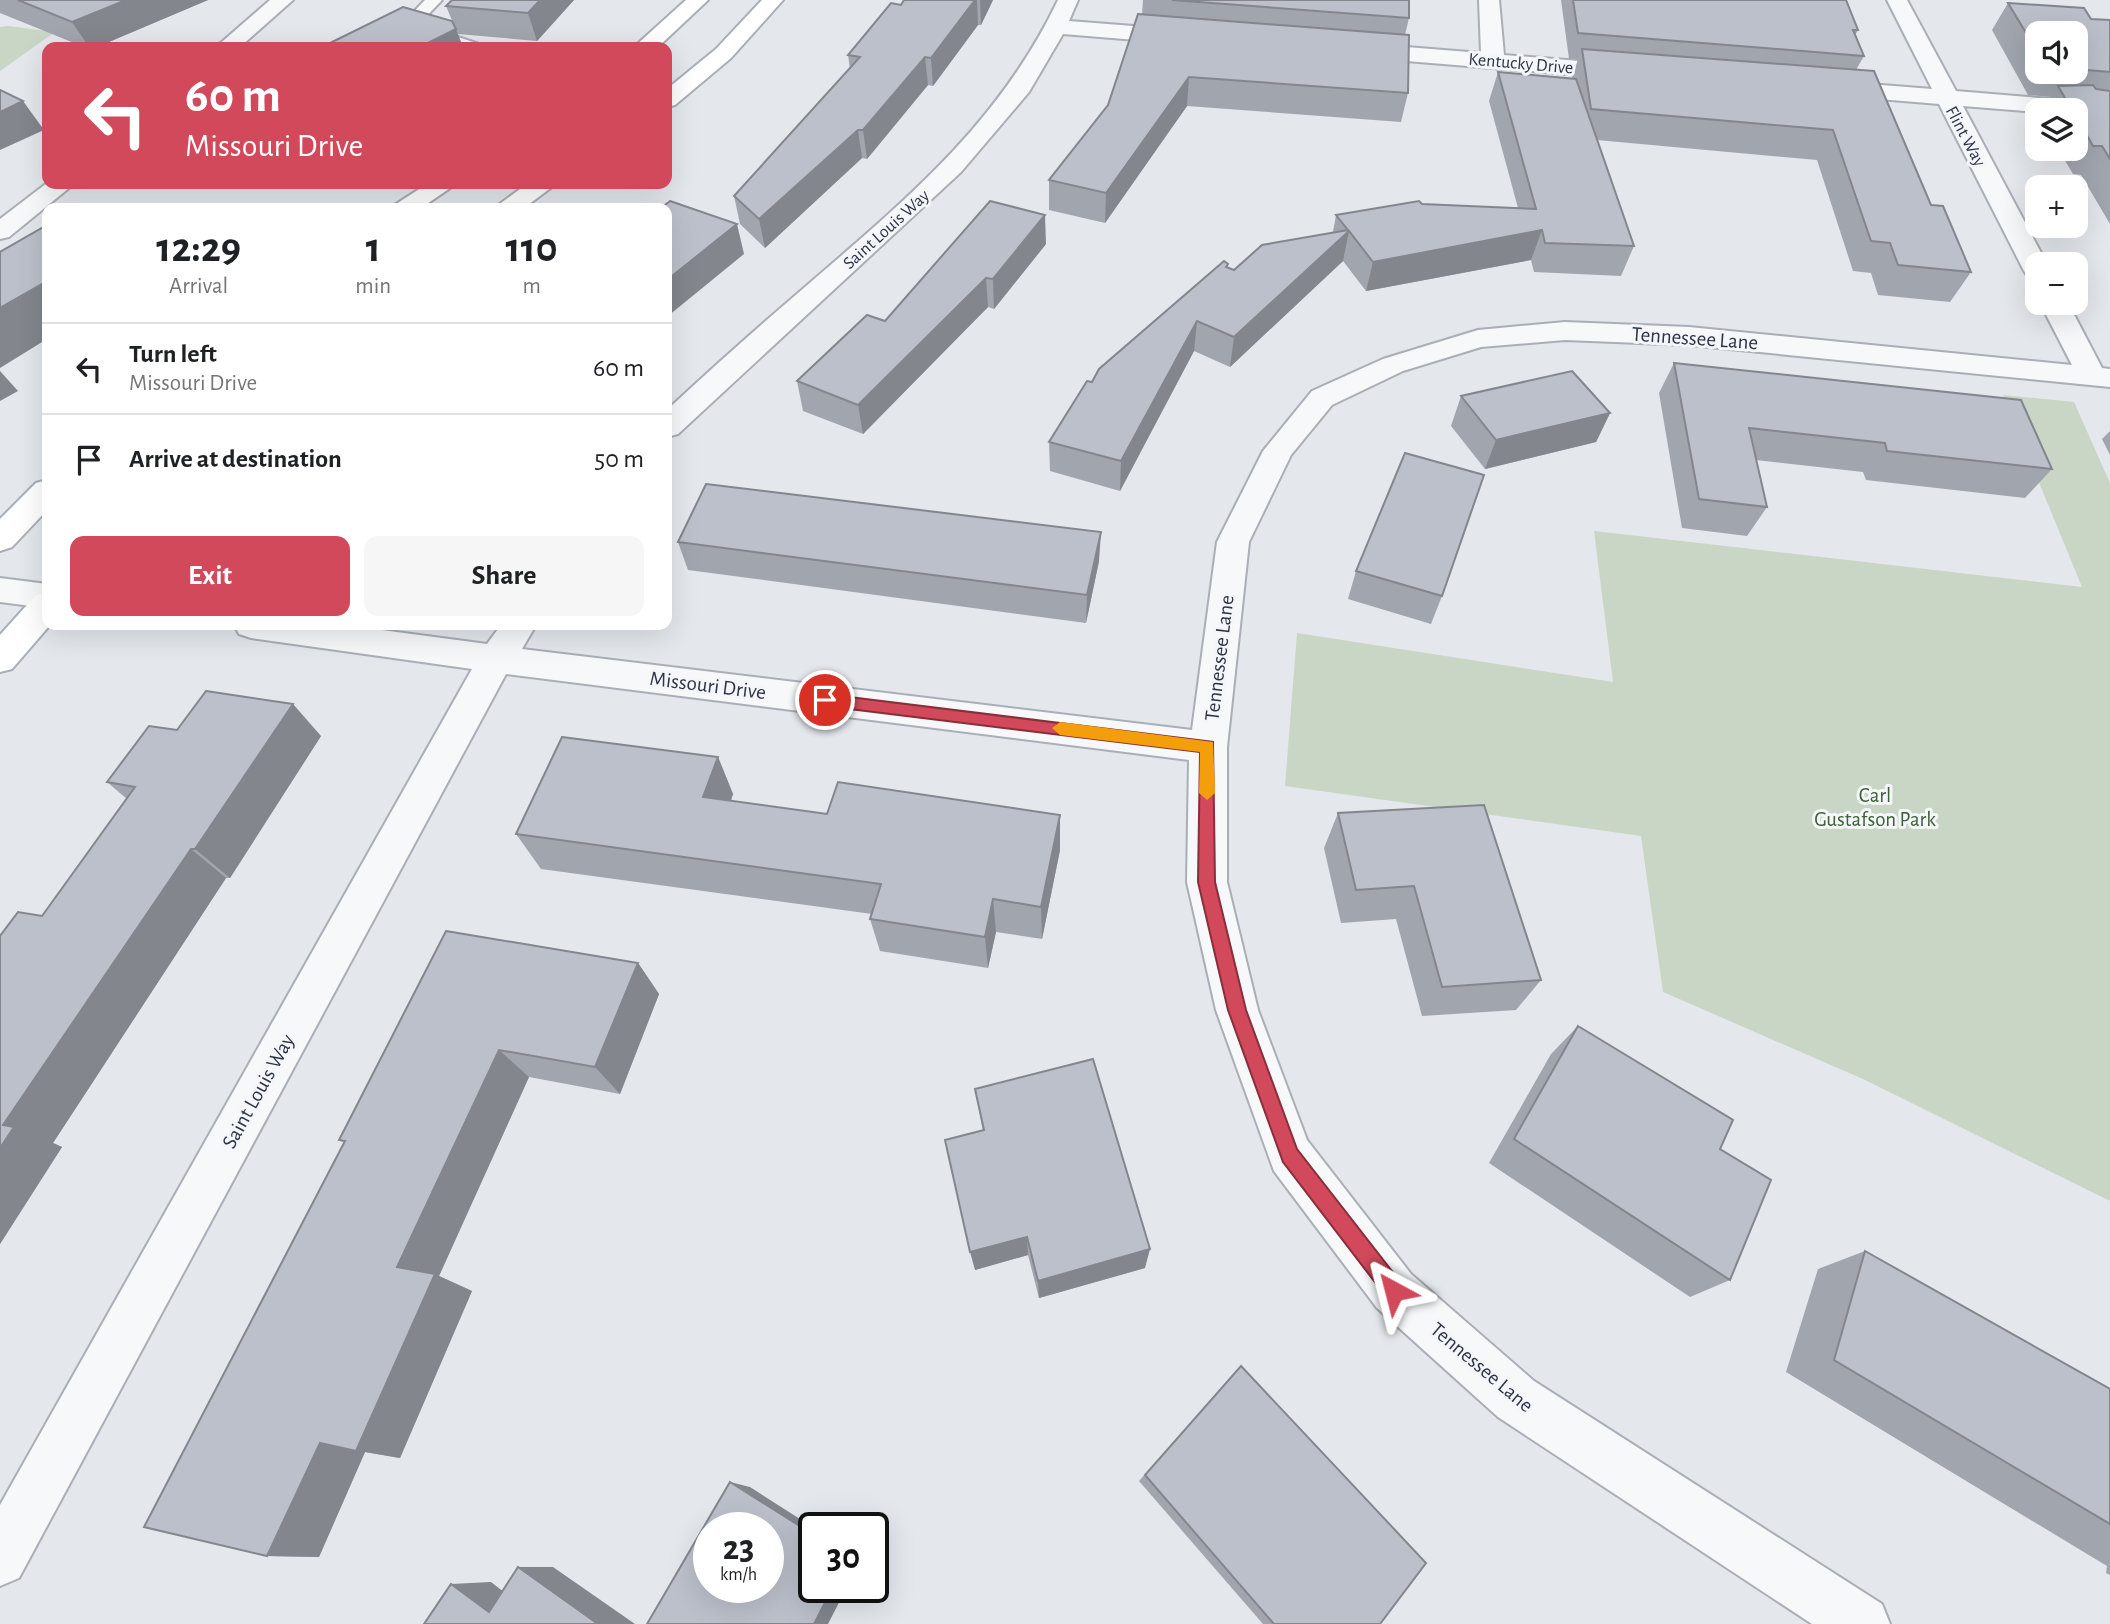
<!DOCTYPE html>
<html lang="en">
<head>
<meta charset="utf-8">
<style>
  body { margin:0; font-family:"Alegreya Sans",sans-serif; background:#f6f6f6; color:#202124; height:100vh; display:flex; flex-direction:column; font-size:26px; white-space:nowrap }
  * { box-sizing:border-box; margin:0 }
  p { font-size:23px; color:#757577 }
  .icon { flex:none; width:38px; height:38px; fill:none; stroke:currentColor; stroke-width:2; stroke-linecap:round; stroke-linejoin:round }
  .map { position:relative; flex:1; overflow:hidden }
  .details { position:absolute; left:42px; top:203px; width:630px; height:427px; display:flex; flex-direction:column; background:#fff; border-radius:14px; box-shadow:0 7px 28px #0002 }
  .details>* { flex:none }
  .banner { position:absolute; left:42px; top:42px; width:630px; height:147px; border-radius:14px; box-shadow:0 7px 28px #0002; background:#d1495b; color:#fff; overflow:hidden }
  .buttons { position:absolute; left:2025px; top:21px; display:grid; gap:14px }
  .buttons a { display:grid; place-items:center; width:63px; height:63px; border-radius:14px; background:#fff; box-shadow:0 7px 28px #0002; font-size:35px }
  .speed { position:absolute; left:693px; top:1512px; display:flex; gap:14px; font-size:35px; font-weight:700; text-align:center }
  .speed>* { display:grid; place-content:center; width:91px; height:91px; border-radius:50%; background:#fff; box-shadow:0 7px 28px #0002; line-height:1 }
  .speed small { font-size:18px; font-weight:400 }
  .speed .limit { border:4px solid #111; border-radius:10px; background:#fff; color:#111 }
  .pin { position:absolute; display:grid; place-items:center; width:60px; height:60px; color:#fff; margin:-30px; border:4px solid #fff; border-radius:50%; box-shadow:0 2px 7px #0007 }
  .me { position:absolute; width:77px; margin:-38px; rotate:322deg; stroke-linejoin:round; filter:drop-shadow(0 0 5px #0008) }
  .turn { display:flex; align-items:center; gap:24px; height:147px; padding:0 28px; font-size:32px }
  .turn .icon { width:91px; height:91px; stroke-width:2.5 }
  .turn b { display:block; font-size:49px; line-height:60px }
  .eta { display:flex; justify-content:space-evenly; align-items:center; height:119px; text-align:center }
  .eta b { font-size:42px; font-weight:700; line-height:49px }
  .cta { display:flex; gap:14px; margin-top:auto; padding:14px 28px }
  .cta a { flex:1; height:80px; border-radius:14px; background:#d1495b; color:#fff; font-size:28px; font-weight:700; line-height:80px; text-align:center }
  .cta a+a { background:#f6f6f6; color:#202124 }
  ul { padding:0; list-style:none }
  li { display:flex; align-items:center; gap:21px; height:91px; padding:0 28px; border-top:2px solid #e0e0e0 }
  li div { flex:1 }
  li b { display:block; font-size:26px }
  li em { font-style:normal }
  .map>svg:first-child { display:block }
</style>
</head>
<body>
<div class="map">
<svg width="2110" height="1624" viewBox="0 0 2110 1624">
  <rect width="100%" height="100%" fill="#e4e7ec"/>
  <g fill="#c9d6c5">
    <path d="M 8,26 L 55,32 L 0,71 L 0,27 Z"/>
    <path d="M 2003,395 L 2074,402 L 2110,483 L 2110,1201 L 1863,1079 L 1663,992 L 1641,836 L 1285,786 L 1297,633 L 1613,682 L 1594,531 L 2082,587 Z"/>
  </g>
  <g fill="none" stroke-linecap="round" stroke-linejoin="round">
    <g stroke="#a9aeb7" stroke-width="4">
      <path id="lane" d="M 425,0 L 442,0 L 419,24 L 479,44 L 481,47 L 458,47 L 403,29 L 403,23 Z"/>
    </g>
    <g stroke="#a9aeb7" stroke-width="4">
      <g id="street">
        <path d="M 270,0 L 293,0 L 240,47 L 216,47 Z"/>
        <path d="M 1058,0 L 1078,0 L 1069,21 L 1185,30 L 1196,37 L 1185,44 L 1063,34 L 1029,92 L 961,172 L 678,434 L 667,437 L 667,410 C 707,373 748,336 790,300 C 896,208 996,130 1058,0 Z"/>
        <path d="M 1479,0 L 1499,0 L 1504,55 L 1628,65 L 1639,72 L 1628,79 L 1357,57 L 1346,50 L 1357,43 L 1481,53 Z"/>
        <path d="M 1887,0 L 1907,0 L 1956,91 L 2110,104 L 2110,118 L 2076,115 L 2076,110 L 2037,112 L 1963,106 L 2047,264 L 2037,264 L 2037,279 L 2028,277 L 2024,271 L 1939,104 L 1831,95 L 1820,88 L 1831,81 L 1932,89 Z"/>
        <path d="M 47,183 L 74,184 L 9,237 L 0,239 L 0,219 Z"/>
        <path d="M 2040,303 L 2068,303 L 2102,368 L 2110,369 L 2110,387 L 1689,345 L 1565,340 L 1481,347 L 1403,371 L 1332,405 L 1291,455 L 1249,542 L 1227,747 L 1227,882 L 1258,1010 L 1307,1140 L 1411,1274 L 1534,1381 L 1882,1604 L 1890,1624 L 1812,1624 L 1498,1417 L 1377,1308 L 1274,1171 L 1216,1010 L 1187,882 L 1189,760 L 506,674 L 19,1578 L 0,1586 L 0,1505 L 472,669 L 251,638 L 239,634 L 234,625 L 344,625 L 487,644 L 501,625 L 536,625 L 522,649 L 1192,730 L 1217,542 L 1263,451 L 1312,391 L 1383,359 L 1478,330 L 1565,322 L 1689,327 L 2072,365 Z"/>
        <path d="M 0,578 L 47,584 L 47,608 L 0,602 Z"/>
      </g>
    </g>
    <g stroke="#a9aeb7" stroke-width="4">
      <g id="secondary">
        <path d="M 686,0 L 708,0 L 658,47 L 634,47 Z"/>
        <path d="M 762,0 L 783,0 L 731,58 L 675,105 L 667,107 L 667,89 L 716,49 Z"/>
        <path d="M 427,184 L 456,184 L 421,208 L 390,208 Z"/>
        <path d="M 527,184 L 556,184 L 524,208 L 494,208 Z"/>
        <path d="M 47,480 L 47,510 L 12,547 L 0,551 L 0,519 L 36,483 Z"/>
        <path d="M 47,592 L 47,625 L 50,625 L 12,669 L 0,672 L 0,635 L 35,596 Z"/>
      </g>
    </g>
    <use href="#lane" fill="#f7f8fa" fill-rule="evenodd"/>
    <use href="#street" fill="#f7f8fa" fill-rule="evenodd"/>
    <use href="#secondary" fill="#fff" fill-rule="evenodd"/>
  </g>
  <g fill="#a1a5ae" fill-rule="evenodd">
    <path d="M 0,0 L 208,0 L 97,47 L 84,47 L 0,13 Z"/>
    <path d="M 452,0 L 574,0 L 537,41 L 458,34 L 463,47 L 446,6 Z"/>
    <path d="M 904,0 L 993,0 L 981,25 L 978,25 L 933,86 L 928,85 L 867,159 L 862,158 L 765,248 L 740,224 L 734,196 L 850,69 L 848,55 L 901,5 Z"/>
    <path d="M 1143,0 L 1409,0 L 1409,18 L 1405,35 L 1408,93 L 1401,122 L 1187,106 L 1105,223 L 1049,210 L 1049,180 L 1108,105 L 1142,15 Z"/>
    <path d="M 1561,0 L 1846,0 L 1858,30 L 1855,35 L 1864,56 L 1856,70 L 1931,205 L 1971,272 L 1950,302 L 1878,295 L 1871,273 L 1853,271 L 1817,160 L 1597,140 L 1634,246 L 1621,276 L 1534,272 L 1531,260 L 1366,291 L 1343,261 L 1230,367 L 1194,351 L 1120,491 L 1050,471 L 1049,442 L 1092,382 L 1228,264 L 1227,268 L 1234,270 L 1333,232 L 1336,215 L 1422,204 L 1518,208 L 1489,101 L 1498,72 L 1572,78 L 1578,59 L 1569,59 Z"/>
    <path d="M 2008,3 L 2091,19 L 2110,20 L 2110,224 L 2081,175 L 2073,174 L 2058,149 L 2076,149 L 2076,110 L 2042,110 L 2051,97 L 2028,95 L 1992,30 ZM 2037,33 L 2076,33 L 2076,72 L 2037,72 Z"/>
    <path d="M 1046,244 L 994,309 L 988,307 L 863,434 L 803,411 L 797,381 L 885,321 Z"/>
    <path d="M 1674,363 L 2052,469 L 2025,498 L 1866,480 L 1863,472 L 1756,460 L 1767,507 L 1747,536 L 1682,528 L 1659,393 Z"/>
    <path d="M 1461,396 L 1610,413 L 1596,442 L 1485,469 L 1451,426 Z"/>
    <path d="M 2110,431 L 2110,455 L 2102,439 Z"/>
    <path d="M 678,542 L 1099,561 L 1086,623 L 688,570 Z"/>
    <path d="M 1356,571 L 1442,596 L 1431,624 L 1348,599 Z"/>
    <path d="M 177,730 L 321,736 L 230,878 L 226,878 L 53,1143 L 62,1147 L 0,1244 L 0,936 L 42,916 L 127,799 L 107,782 Z"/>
    <path d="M 718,757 L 733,794 L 731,801 L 827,814 L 1060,815 L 1060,850 L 1042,939 L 996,932 L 988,968 L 880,951 L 870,919 L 872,914 L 541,869 L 516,834 Z"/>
    <path d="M 1338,813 L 1541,980 L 1516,1010 L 1422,1016 L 1396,919 L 1341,923 L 1324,848 Z"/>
    <path d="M 638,963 L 659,994 L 620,1094 L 529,1077 L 439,1276 L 472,1291 L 400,1458 L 365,1452 L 319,1557 L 267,1556 L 344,1142 L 339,1140 Z"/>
    <path d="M 1578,1026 L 1730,1280 L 1690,1297 L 1489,1163 L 1551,1054 Z"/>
    <path d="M 975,1089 L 1145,1268 L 1039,1298 L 1028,1255 L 975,1270 L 983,1131 Z"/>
    <path d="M 1865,1251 L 2110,1389 L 2110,1575 L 2106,1573 L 2107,1566 L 1786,1372 L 1818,1269 Z"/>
    <path d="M 1241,1366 L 1380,1624 L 1263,1624 L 1139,1481 Z"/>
  </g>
  <g fill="#83868d">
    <path d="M 126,0 L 208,0 L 97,47 L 89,47 L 72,22 Z"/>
    <path d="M 540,0 L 574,0 L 537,41 L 528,13 Z"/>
    <path d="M 975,0 L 977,0 L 978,25 L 933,86 L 931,58 Z"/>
    <path d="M 980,0 L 993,0 L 981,25 Z"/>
    <path d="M 456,29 L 463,47 L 420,47 Z"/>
    <path d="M 925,57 L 928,85 L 867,159 L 863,130 Z"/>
    <path d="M 1189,77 L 1187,106 L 1105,223 L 1106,193 Z"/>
    <path d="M 23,101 L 44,130 L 0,150 L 0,112 Z"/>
    <path d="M 858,130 L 862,158 L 765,248 L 759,219 Z"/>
    <path d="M 1045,215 L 1046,244 L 994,309 L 993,279 Z"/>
    <path d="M 737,224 L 744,254 L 668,316 L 667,311 L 667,280 Z"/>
    <path d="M 1542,230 L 1531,260 L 1366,291 L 1373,262 Z"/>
    <path d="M 1349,231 L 1343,261 L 1230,367 L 1234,337 Z"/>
    <path d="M 986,278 L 988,307 L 863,434 L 858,405 Z"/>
    <path d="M 47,281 L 47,339 L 0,368 L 0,308 Z"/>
    <path d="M 1197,321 L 1194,351 L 1120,491 L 1121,461 Z"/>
    <path d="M 0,371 L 18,391 L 0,401 Z"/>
    <path d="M 1610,413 L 1596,442 L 1485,469 L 1496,440 Z"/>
    <path d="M 1101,532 L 1099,561 L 1086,623 L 1087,595 Z"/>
    <path d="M 293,704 L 321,736 L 230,878 L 195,849 Z"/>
    <path d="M 718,757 L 733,794 L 719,832 L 703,797 Z"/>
    <path d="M 1060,815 L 1060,850 L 1042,939 L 1041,907 Z"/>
    <path d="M 191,849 L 226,878 L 53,1143 L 62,1147 L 0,1244 L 0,1147 L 3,1125 Z"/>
    <path d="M 993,899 L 996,932 L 988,968 L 985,937 Z"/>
    <path d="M 638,963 L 659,994 L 620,1094 L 595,1067 Z"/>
    <path d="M 499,1050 L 529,1077 L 439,1276 L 472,1291 L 400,1458 L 365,1452 L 319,1557 L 267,1556 L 397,1267 Z"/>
    <path d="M 1027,1237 L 1028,1255 L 975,1270 L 970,1252 Z"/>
    <path d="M 1150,1249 L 1145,1268 L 1039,1298 L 1038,1281 Z"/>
    <path d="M 730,1482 L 750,1487 L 814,1528 L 814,1535 Z"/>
    <path d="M 518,1567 L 553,1567 L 635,1624 L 598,1624 Z"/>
    <path d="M 491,1582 L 526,1609 L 489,1612 L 451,1584 Z"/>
    <path d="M 833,1587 L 847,1587 L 828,1624 L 814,1624 Z"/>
  </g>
  <g fill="#bbc0ca" stroke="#83868d" stroke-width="2" fill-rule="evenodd">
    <path d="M 18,0 L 126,0 L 72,22 Z"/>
    <path d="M 452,0 L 540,0 L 528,13 L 446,6 Z"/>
    <path d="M 904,0 L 975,0 L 931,58 L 925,57 L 863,130 L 858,130 L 759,219 L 734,196 L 860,57 L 848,55 L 891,3 L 901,5 Z"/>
    <path d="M 1172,0 L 1409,0 L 1409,18 Z"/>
    <path d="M 1573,0 L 1846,0 L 1858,30 L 1853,30 L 1864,56 L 1578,33 Z"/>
    <path d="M 2008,3 L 2084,8 L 2091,19 L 2110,20 L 2110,72 L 2076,69 L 2076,33 L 2037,33 L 2037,51 Z"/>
    <path d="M 403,7 L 452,21 L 456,29 L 420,47 L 322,47 Z"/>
    <path d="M 1138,14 L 1409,35 L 1408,93 L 1189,77 L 1106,193 L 1049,180 L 1108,105 Z"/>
    <path d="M 1582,49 L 1874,71 L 1931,205 L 1943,206 L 1971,272 L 1898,265 L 1890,243 L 1871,241 L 1833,130 L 1591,109 Z"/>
    <path d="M 1498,72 L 1576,79 L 1634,246 L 1545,243 L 1542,230 L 1373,262 L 1349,231 L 1234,337 L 1197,321 L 1121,461 L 1049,442 L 1087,381 L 1092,382 L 1099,369 L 1224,261 L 1228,264 L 1226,267 L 1234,270 L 1262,245 L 1348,230 L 1336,215 L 1419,201 L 1422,204 L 1536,209 Z"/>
    <path d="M 2093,85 L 2096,89 L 2110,91 L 2110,159 L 2102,146 L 2093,146 L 2076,116 L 2076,110 L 2072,110 L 2058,86 Z"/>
    <path d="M 0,90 L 23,101 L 0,112 Z"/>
    <path d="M 670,201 L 737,224 L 667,280 L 667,208 L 661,208 Z"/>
    <path d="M 990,201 L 1045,215 L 993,279 L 986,278 L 858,405 L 797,381 L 867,315 L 885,321 Z"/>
    <path d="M 47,225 L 47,281 L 0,308 L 0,252 Z"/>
    <path d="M 1674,363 L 2021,400 L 2052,469 L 1887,451 L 1885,443 L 1749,428 L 1767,507 L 1699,499 Z"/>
    <path d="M 1572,371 L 1610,413 L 1496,440 L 1461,396 Z"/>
    <path d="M 1405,453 L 1484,475 L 1442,596 L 1356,571 Z"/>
    <path d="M 706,484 L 1101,532 L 1087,595 L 678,542 Z"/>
    <path d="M 206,691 L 293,704 L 195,849 L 191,849 L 3,1125 L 14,1127 L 0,1148 L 0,936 L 18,912 L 42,916 L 135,787 L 107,782 L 149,726 L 177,730 Z"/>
    <path d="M 562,737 L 718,757 L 703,797 L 827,814 L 838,782 L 1060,815 L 1041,907 L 993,899 L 985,937 L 870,919 L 881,884 L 516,834 Z"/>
    <path d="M 1484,805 L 1541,980 L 1442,987 L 1414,886 L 1356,890 L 1338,813 Z"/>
    <path d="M 446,931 L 638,963 L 595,1067 L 499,1050 L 397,1267 L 435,1274 L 356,1451 L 320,1443 L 267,1556 L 144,1527 L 345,1141 L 339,1140 Z"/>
    <path d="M 1578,1026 L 1733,1120 L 1720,1149 L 1771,1180 L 1730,1280 L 1514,1139 Z"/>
    <path d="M 1093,1059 L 1150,1249 L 1038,1281 L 1027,1237 L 970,1252 L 945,1140 L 984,1130 L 975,1089 Z"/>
    <path d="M 1865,1251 L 2110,1389 L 2110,1524 L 1834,1360 Z"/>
    <path d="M 1241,1366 L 1426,1563 L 1380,1624 L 1274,1624 L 1145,1475 Z"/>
    <path d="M 730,1482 L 814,1535 L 814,1587 L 833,1587 L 814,1624 L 647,1624 ZM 709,1528 L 768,1528 L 768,1587 L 709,1587 Z"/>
    <path d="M 518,1567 L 598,1624 L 424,1624 L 451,1584 L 489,1612 Z"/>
  </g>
  <path fill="#d1495b" stroke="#882f3b" stroke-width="2" d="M 825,694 L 1213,742 L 1215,882 L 1246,1010 L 1297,1149 L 1402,1284 L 1405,1291 L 1402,1298 L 1394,1301 L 1387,1298 L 1283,1162 L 1228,1010 L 1198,882 L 1200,752 L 825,706 L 817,700 Z"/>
  <path fill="#f59e0b" d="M 1060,722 L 1213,742 L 1215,793 L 1207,800 L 1199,793 L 1200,752 L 1060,735 L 1052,728 Z"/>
  <g text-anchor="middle" stroke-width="6" stroke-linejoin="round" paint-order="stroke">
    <g font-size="18" fill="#2b3445" stroke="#f4f6f9">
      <text transform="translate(1521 63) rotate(5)" y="6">Kentucky Drive</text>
      <text transform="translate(1966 136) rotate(62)" y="6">Flint Way</text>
      <text transform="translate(886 229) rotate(-42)" y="6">Saint Louis Way</text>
    </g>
    <g font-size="21" fill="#2b3445" stroke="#f4f6f9">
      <text transform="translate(1695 338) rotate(4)" y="7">Tennessee Lane</text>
      <text transform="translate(1219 658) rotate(-83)" y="7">Tennessee Lane</text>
      <text transform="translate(708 685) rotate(7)" y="7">Missouri Drive</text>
      <text transform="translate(258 1091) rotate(-61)" y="7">Saint Louis Way</text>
      <text transform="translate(1482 1367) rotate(40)" y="7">Tennessee Lane</text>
    </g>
    <g font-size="21" fill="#3f6138" stroke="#f4f6f9">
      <text x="1875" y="802">Carl<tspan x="1875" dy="24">Gustafson Park</tspan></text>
    </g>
  </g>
</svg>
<div class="buttons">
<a><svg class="icon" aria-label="sound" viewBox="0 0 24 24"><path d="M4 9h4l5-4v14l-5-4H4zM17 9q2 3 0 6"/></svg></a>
<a><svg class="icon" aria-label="layers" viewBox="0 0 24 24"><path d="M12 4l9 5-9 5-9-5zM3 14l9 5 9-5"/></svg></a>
<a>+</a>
<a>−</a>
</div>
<div class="speed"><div>23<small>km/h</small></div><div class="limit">30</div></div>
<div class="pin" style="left:825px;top:700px;background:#d93025"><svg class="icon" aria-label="arrive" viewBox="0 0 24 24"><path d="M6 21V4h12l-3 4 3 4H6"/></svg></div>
<svg class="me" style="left:1394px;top:1291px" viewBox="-20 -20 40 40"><path d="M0-17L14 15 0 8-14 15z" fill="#d1495b" stroke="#fff" stroke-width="4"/></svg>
<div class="banner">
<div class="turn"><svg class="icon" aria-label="left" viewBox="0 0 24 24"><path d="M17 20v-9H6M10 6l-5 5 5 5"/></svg><div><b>60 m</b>Missouri Drive</div></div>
</div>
<section class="details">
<div class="eta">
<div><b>12:29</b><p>Arrival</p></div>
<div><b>1</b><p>min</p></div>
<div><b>110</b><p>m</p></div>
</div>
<ul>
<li><svg class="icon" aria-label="left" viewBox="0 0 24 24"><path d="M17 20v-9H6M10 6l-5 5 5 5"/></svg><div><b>Turn left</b><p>Missouri Drive</p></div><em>60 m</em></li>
<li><svg class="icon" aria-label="arrive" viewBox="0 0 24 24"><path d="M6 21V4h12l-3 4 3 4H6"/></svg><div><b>Arrive at destination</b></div><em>50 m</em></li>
</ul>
<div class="cta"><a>Exit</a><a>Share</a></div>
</section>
</div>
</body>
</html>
